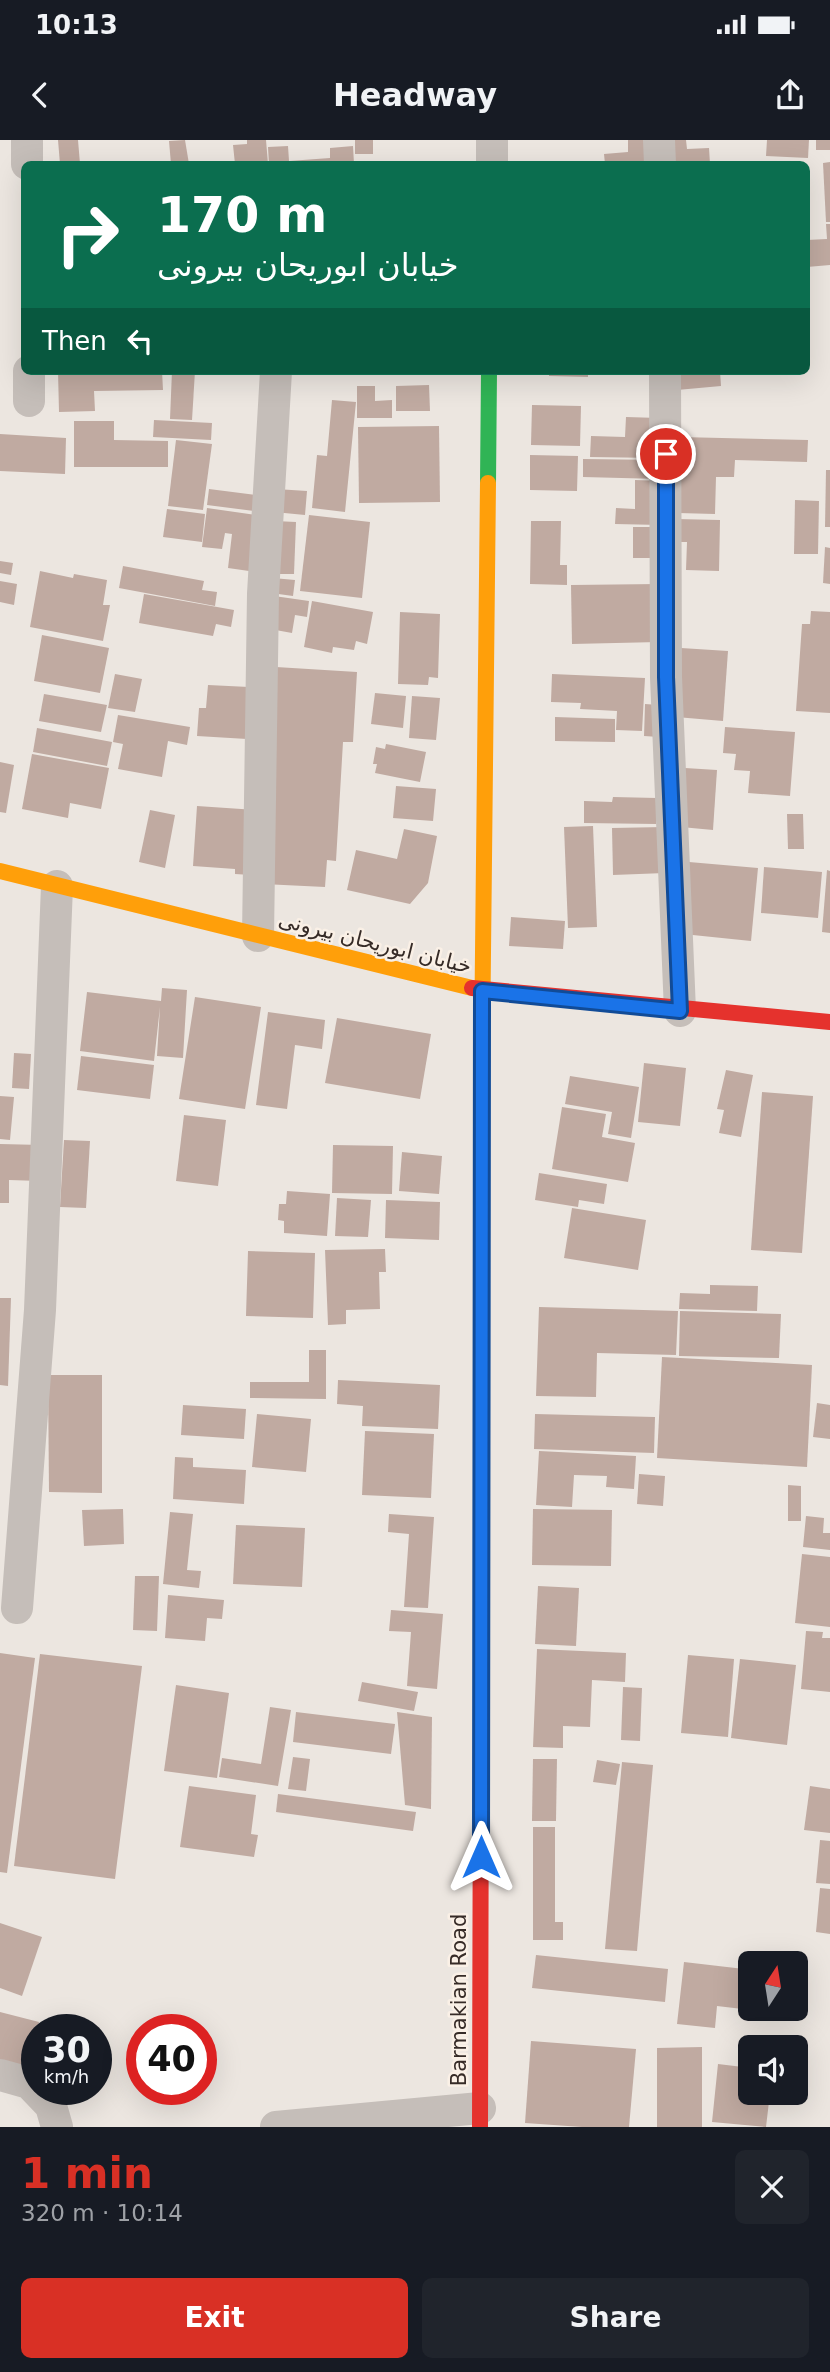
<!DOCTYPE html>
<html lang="en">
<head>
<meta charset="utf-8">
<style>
  body { margin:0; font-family:"DejaVu Sans","Noto Naskh Arabic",sans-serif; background:#20242c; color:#f1f3f6; height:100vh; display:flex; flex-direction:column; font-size:26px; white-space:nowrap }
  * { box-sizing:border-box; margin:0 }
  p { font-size:23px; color:#9ea1a6 }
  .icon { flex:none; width:38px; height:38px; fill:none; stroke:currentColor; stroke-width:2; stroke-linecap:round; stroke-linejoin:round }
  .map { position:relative; height:1987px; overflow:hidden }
  .drawer { display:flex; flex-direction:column; background:#171b24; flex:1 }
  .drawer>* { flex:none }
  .hud { position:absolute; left:21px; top:21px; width:789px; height:214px; border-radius:10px; box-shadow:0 7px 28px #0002; background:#0b6e4f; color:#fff; overflow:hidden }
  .needle { width:46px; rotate:12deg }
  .tools { position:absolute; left:738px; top:1811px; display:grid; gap:14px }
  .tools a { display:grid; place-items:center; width:70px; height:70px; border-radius:10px; background:#171b24; box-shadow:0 7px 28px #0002; font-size:35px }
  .speed { position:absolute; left:21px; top:1874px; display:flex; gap:14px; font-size:35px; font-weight:700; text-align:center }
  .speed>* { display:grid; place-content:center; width:91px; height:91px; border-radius:50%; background:#171b24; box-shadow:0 7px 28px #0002; line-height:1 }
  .speed small { font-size:18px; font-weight:400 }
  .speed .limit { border:10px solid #d22; background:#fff; color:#111 }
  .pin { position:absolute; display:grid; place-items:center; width:60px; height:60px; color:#fff; margin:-30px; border:4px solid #fff; border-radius:50%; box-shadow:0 2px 7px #0007 }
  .me { position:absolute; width:77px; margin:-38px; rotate:0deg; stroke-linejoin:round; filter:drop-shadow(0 0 5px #0008) }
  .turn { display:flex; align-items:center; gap:24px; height:147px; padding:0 21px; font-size:32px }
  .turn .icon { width:91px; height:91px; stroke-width:2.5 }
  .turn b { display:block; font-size:49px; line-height:60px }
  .then { display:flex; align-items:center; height:66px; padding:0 21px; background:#0003; gap:14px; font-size:26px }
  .round { display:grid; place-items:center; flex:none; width:74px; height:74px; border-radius:10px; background:#20242c }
  .overview { display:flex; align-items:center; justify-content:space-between; height:119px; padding:0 21px }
  h1 { font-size:42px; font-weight:600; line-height:52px; color:#d93025 }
  .action { display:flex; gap:14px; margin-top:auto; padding:14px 21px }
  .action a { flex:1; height:80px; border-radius:10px; background:#d93025; color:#fff; font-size:28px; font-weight:600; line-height:80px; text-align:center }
  .action a+a { background:#20242c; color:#f1f3f6 }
  .status { display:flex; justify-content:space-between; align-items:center; height:49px; padding:0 35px; background:#171b24; direction:ltr }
  .status svg { height:19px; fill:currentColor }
  header { display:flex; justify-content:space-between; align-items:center; height:91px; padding:0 21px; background:#171b24; font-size:32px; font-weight:600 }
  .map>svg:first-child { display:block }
</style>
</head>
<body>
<div class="status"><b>10:13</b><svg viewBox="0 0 49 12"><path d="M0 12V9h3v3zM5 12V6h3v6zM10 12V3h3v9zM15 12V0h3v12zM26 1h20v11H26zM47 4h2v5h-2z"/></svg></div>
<header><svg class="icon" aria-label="back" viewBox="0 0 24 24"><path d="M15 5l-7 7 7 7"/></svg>Headway<svg class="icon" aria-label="share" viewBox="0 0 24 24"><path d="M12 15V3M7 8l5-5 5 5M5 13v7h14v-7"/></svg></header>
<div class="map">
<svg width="830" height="1987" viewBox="0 0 830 1987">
  <rect width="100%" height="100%" fill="#ece6e0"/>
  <g fill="#c0aaa1">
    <path d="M 58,0 L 78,0 L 80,24 L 60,24 Z"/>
    <path d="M 185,0 L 189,24 L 171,24 L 169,1 Z"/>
    <path d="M 247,0 L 266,0 L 268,24 L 235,24 L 233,5 L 247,4 Z"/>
    <rect x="355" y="0" width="18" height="14"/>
    <path d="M 628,0 L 647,0 L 648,24 L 605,24 L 604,14 L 628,12 Z"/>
    <path d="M 669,0 L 686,0 L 687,9 L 709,8 L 710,24 L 669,24 Z"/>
    <path d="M 767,0 L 809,0 L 808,18 L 766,16 Z"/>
    <rect x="816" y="0" width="14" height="10"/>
    <path d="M 288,6 L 289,21 L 330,18 L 330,8 L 353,6 L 354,24 L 269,24 L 268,7 Z"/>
    <path d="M 830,22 L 830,82 L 826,82 L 823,23 Z"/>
    <path d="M 826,84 L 830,84 L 830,125 L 807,127 L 807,100 L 827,99 Z"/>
    <path d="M 58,231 L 162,231 L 163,250 L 94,251 L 95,271 L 59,272 Z"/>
    <path d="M 172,231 L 195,231 L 192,280 L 170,279 Z"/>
    <path d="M 549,231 L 588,231 L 588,237 L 549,236 Z"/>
    <path d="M 676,231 L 720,231 L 721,246 L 677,250 Z"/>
    <path d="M 429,245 L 430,271 L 396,271 L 396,246 Z"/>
    <path d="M 357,246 L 375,246 L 375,261 L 392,260 L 392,278 L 357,278 Z"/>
    <path d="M 332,260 L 356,262 L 345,372 L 312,368 L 317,315 L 327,316 Z"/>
    <path d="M 532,265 L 581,266 L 580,306 L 531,305 Z"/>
    <path d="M 626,277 L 659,278 L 657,318 L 590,317 L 591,296 L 625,297 Z"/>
    <path d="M 154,280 L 212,283 L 211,300 L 153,297 Z"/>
    <path d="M 74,281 L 114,281 L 114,300 L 168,301 L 168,327 L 74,327 Z"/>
    <path d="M 439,286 L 440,362 L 359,363 L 358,287 Z"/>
    <path d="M 0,294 L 66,298 L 65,334 L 0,331 Z"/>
    <path d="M 680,297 L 808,300 L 807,322 L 735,320 L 734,337 L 716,337 L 715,374 L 678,373 Z"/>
    <path d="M 176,300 L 212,304 L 203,370 L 168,366 Z"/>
    <path d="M 530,315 L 578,316 L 577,351 L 530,350 Z"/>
    <path d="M 583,319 L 660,320 L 660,339 L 583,337 Z"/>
    <path d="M 826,330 L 830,330 L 830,387 L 825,387 Z"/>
    <path d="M 635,340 L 662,341 L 661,385 L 615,384 L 616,368 L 635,369 Z"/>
    <path d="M 209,349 L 256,355 L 254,371 L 207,365 Z"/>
    <path d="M 276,349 L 307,351 L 305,375 L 274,372 Z"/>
    <path d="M 795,360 L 819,361 L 818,414 L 794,414 Z"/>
    <path d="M 207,368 L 256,375 L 249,431 L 228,428 L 232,394 L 225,393 L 222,409 L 202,407 Z"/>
    <path d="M 167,369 L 205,374 L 202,402 L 163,397 Z"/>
    <path d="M 309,375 L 370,382 L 362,458 L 300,451 Z"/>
    <path d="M 676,379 L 720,380 L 719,431 L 686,430 L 687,402 L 676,402 Z"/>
    <path d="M 275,381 L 296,382 L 294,434 L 274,434 Z"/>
    <path d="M 531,381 L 561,381 L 560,425 L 567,425 L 567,445 L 530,444 Z"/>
    <path d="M 633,387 L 658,387 L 657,418 L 633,418 Z"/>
    <path d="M 825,407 L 830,408 L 830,444 L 823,443 Z"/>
    <path d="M 0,421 L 13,423 L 11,435 L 0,433 Z"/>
    <path d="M 123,426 L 204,441 L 202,450 L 217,452 L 215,466 L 119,448 Z"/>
    <path d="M 40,431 L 73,438 L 74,434 L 107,440 L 103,465 L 110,465 L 103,501 L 30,487 Z"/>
    <path d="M 273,438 L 295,440 L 293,456 L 271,453 Z"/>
    <path d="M 0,441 L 17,444 L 14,465 L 0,462 Z"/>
    <path d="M 658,444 L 659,502 L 572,504 L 571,445 Z"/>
    <path d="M 144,454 L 234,470 L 231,487 L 216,484 L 213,496 L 139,483 Z"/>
    <path d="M 274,456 L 309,461 L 307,477 L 295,475 L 292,493 L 270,489 Z"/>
    <path d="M 312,461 L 373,472 L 367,504 L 356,501 L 354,510 L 333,507 L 332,513 L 304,507 Z"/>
    <path d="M 811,471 L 830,472 L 830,573 L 796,571 L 802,484 L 810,484 Z"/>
    <path d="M 400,472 L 440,474 L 438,538 L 429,537 L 428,545 L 398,544 Z"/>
    <path d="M 42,495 L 109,508 L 100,553 L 34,541 Z"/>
    <path d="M 681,508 L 728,511 L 723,581 L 676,577 Z"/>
    <path d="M 276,527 L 357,532 L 353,602 L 343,602 L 336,721 L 327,720 L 325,747 L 263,744 Z"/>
    <path d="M 115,534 L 142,539 L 135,572 L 108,568 Z"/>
    <path d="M 552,534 L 645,538 L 642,591 L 616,590 L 617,571 L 580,569 L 581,563 L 551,562 Z"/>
    <path d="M 208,545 L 249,547 L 247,599 L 197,596 L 199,568 L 206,568 Z"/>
    <path d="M 375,553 L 406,556 L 403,588 L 371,584 Z"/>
    <path d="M 44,554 L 107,565 L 101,592 L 39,581 Z"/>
    <path d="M 412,556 L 440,558 L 436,600 L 409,598 Z"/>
    <path d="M 645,564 L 659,565 L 659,597 L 644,596 Z"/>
    <path d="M 118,575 L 190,587 L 187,605 L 168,601 L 162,637 L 118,629 L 123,604 L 113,602 Z"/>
    <path d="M 555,577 L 615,579 L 615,602 L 555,601 Z"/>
    <path d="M 725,587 L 795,592 L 790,656 L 748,653 L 750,631 L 734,630 L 736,614 L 723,613 Z"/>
    <path d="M 37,588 L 112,602 L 107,626 L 33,612 Z"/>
    <path d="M 386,604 L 426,612 L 420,642 L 375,633 L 377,624 L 373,624 L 376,607 L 385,609 Z"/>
    <path d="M 32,614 L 109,628 L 101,669 L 70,663 L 68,678 L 22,669 Z"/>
    <path d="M 0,622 L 14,625 L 6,673 L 0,672 Z"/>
    <path d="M 685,628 L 717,630 L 713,690 L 681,687 Z"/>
    <path d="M 396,646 L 436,649 L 433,681 L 393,678 Z"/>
    <path d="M 613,657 L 657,658 L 656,684 L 584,683 L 584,661 L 612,662 Z"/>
    <path d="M 197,666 L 256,670 L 251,735 L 235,734 L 235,729 L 193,726 Z"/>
    <path d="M 150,670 L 175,675 L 165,728 L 139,722 Z"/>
    <path d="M 787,674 L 803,674 L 804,709 L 788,709 Z"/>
    <path d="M 593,686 L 597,787 L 568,788 L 564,687 Z"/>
    <path d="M 664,687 L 665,733 L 613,735 L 612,688 Z"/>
    <path d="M 404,689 L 437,696 L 428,743 L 410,764 L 347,750 L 356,710 L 397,719 Z"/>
    <path d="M 689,722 L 758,728 L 751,801 L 683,794 Z"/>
    <path d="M 764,727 L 822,732 L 818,778 L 761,773 Z"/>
    <path d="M 827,730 L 830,731 L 830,793 L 822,792 Z"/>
    <path d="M 511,777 L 565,781 L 563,809 L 509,806 Z"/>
    <path d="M 162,848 L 187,850 L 183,918 L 157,916 L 160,867 L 154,921 L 80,911 L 87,852 L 161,861 Z"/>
    <path d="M 195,857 L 261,867 L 245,969 L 179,959 Z"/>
    <path d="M 268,872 L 325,880 L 322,909 L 295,905 L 287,969 L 256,965 Z"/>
    <path d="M 337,878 L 431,894 L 420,959 L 325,943 Z"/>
    <path d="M 14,913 L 31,914 L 29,949 L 12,948 Z"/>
    <path d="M 81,916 L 154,925 L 150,959 L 77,950 Z"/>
    <path d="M 644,923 L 686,928 L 680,986 L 638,982 Z"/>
    <path d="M 726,930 L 753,935 L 741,997 L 719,993 L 724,970 L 717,969 Z"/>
    <path d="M 570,936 L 639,947 L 631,998 L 608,994 L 612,972 L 565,964 Z"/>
    <path d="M 762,952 L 813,956 L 802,1113 L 751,1110 Z"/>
    <path d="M 0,956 L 14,957 L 10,1000 L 0,999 Z"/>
    <path d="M 562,967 L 606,974 L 602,997 L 635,1003 L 628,1042 L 552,1029 Z"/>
    <path d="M 184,975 L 226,980 L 218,1046 L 176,1041 Z"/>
    <path d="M 64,1000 L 90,1001 L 86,1068 L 60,1067 Z"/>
    <path d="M 0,1004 L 42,1005 L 40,1041 L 9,1040 L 9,1063 L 0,1063 Z"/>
    <path d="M 333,1005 L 393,1006 L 392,1054 L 332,1053 Z"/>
    <path d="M 402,1012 L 442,1016 L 439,1054 L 399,1051 Z"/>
    <path d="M 539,1033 L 607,1044 L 604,1064 L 579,1060 L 578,1067 L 535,1060 Z"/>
    <path d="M 287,1051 L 330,1054 L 327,1096 L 284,1093 L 284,1081 L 278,1080 L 279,1064 L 286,1064 Z"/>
    <path d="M 337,1058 L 371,1060 L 368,1097 L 335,1096 Z"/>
    <path d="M 386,1060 L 440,1062 L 439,1100 L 385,1098 Z"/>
    <path d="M 572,1068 L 646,1080 L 638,1130 L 564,1118 Z"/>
    <path d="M 385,1109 L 386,1132 L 379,1132 L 380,1169 L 346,1170 L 346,1184 L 328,1185 L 325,1110 Z"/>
    <path d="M 248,1111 L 315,1113 L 313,1178 L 246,1176 Z"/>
    <path d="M 710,1145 L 758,1146 L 757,1171 L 679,1169 L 680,1153 L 710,1154 Z"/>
    <path d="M 0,1158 L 11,1158 L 8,1246 L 0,1245 Z"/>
    <path d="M 539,1167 L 678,1171 L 676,1215 L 597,1213 L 596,1257 L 536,1256 Z"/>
    <path d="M 680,1171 L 781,1174 L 779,1218 L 679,1216 Z"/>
    <path d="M 309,1210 L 326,1210 L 326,1259 L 250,1258 L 250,1242 L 309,1242 Z"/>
    <path d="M 662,1217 L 812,1225 L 807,1327 L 657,1318 Z"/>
    <path d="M 48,1235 L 102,1235 L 102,1353 L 49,1352 Z"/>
    <path d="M 338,1240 L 440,1245 L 438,1289 L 362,1286 L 363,1266 L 337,1264 Z"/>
    <path d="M 817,1263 L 830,1265 L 830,1299 L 813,1297 Z"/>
    <path d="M 183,1265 L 246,1269 L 244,1299 L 181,1295 Z"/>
    <path d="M 257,1274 L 311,1279 L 306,1332 L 252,1327 Z"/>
    <path d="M 535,1274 L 655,1277 L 654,1313 L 534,1309 Z"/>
    <path d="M 365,1291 L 434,1294 L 431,1358 L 362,1355 Z"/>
    <path d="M 539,1311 L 636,1316 L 634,1349 L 606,1347 L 607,1336 L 574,1335 L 572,1367 L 536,1365 Z"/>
    <path d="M 175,1317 L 193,1318 L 193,1327 L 246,1330 L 244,1364 L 173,1359 Z"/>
    <path d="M 639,1334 L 665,1336 L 663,1366 L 637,1364 Z"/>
    <path d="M 788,1345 L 801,1346 L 801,1381 L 788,1381 Z"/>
    <path d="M 123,1369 L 124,1404 L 84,1406 L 82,1370 Z"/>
    <path d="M 533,1369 L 612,1370 L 611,1426 L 532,1425 Z"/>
    <path d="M 170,1372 L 193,1374 L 187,1430 L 201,1431 L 199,1448 L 163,1444 Z"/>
    <path d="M 389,1374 L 434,1377 L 428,1468 L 404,1467 L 409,1394 L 388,1392 Z"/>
    <path d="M 806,1376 L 824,1378 L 823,1393 L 830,1393 L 830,1410 L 803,1407 Z"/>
    <path d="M 236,1385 L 305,1388 L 302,1447 L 233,1444 Z"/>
    <path d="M 802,1414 L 830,1417 L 830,1487 L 795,1483 Z"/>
    <path d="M 135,1436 L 159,1436 L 157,1491 L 133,1490 Z"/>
    <path d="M 538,1446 L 579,1448 L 576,1506 L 535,1504 Z"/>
    <path d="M 168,1455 L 224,1460 L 222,1479 L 207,1478 L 205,1501 L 165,1498 Z"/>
    <path d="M 391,1470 L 443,1474 L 437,1549 L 407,1546 L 411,1492 L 389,1491 Z"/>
    <path d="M 806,1491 L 823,1492 L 822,1498 L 830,1498 L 830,1552 L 801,1549 Z"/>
    <path d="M 537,1509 L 626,1513 L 625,1542 L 592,1540 L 590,1587 L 563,1586 L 563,1608 L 533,1607 Z"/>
    <path d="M 0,1513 L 35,1518 L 7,1733 L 0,1732 Z"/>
    <path d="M 40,1514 L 142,1526 L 115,1739 L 14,1726 Z"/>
    <path d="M 688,1515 L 734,1519 L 728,1597 L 681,1593 Z"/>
    <path d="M 740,1519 L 796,1525 L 787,1605 L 731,1598 Z"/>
    <path d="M 362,1542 L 418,1552 L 414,1571 L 358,1561 Z"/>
    <path d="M 176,1545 L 229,1553 L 217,1638 L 164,1631 Z"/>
    <path d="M 623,1547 L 642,1548 L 640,1601 L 621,1600 Z"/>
    <path d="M 270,1567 L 291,1570 L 278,1646 L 219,1637 L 222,1618 L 261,1624 Z"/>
    <path d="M 296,1572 L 395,1584 L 391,1614 L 293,1602 Z"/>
    <path d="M 397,1572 L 432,1577 L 431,1669 L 405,1665 Z"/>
    <path d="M 293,1617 L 310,1619 L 306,1651 L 288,1649 Z"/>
    <path d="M 533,1619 L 557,1619 L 556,1681 L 532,1681 Z"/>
    <path d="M 597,1620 L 620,1624 L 616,1645 L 593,1642 Z"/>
    <path d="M 622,1622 L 653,1625 L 637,1811 L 605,1809 Z"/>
    <path d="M 189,1646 L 256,1655 L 251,1694 L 258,1695 L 254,1717 L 180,1707 Z"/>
    <path d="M 810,1646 L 830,1649 L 830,1693 L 804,1690 Z"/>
    <path d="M 278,1654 L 416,1672 L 413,1691 L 276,1672 Z"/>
    <path d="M 533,1687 L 555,1687 L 555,1782 L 563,1782 L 563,1800 L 533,1800 Z"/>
    <path d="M 820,1700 L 830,1701 L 830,1744 L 816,1743 Z"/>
    <path d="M 820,1748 L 830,1749 L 830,1794 L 816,1792 Z"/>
    <path d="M 0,1783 L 42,1797 L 22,1856 L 0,1848 Z"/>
    <path d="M 536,1815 L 668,1829 L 665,1862 L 532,1848 Z"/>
    <path d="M 684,1822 L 744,1829 L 743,1840 L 751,1841 L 751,1870 L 717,1866 L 715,1888 L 677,1884 Z"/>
    <path d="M 0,1872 L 39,1882 L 27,1929 L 0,1923 Z"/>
    <path d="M 531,1901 L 636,1909 L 629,1987 L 582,1987 L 525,1983 Z"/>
    <path d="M 702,1907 L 702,1987 L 657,1987 L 657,1908 Z"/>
    <path d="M 718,1924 L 751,1928 L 751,1953 L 770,1953 L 766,1987 L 712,1982 Z"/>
  </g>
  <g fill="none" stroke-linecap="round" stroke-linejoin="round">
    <g stroke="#c5beb9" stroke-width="32">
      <path d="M 27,0 L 27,24"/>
      <path d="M 659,0 L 660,24"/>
      <path d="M 492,24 L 492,0"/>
      <path d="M 29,231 L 29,261"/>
      <path d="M 665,231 L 666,537 L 680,871"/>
      <path d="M 258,796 L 263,454 L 276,231"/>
      <path d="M 17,1468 L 40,1170 L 57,746"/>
      <path d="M 0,1935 L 29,1943 L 51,1966 L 57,1987"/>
      <path d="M 276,1987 L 480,1968"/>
    </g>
    <g stroke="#30b455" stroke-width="16">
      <path d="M 488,343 L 489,231"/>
      <path d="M 481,1582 L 482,907"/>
    </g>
    <g stroke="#ff9f0a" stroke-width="16">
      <path d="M 0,731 L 472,848"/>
      <path d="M 482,907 L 488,343"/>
    </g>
    <g stroke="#e5322d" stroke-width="16">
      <path d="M 472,848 L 830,882"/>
      <path d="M 480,1987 L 481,1582"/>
    </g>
  </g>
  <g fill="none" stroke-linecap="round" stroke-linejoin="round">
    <g stroke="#114b97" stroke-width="18">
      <path id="route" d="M 481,1717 L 482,851 L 680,871 L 666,537 L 666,314"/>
    </g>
    <use href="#route" stroke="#1a73e8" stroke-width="12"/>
  </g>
  <g text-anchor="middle" stroke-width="5" stroke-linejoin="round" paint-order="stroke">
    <g font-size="21" fill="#362b27" stroke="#faf0e6">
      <text transform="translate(375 803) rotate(14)" y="7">خیابان ابوریحان بیرونی</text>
      <text transform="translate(459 1860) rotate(-90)" y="7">Barmakian Road</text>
    </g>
  </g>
</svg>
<div class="tools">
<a><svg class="needle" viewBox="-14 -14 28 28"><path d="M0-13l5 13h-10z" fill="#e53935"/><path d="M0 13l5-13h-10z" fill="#9ea1a6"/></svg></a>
<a><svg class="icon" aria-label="sound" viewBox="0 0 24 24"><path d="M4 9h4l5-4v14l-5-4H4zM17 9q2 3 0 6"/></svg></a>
</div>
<div class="speed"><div>30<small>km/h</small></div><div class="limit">40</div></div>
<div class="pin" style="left:666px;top:314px;background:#d93025"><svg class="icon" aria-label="arrive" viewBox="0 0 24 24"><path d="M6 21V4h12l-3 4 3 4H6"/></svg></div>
<svg class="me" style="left:481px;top:1717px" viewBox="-20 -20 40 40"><path d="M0-17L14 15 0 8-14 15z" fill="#1a73e8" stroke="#fff" stroke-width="4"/></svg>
<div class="hud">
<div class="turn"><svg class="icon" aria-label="right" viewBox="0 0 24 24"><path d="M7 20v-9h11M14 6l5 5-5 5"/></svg><div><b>170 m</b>خیابان ابوریحان بیرونی</div></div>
<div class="then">Then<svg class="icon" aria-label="left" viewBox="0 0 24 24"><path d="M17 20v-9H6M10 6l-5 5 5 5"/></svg></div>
</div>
</div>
<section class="drawer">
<div class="overview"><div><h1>1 min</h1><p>320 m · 10:14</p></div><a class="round"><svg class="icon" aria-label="close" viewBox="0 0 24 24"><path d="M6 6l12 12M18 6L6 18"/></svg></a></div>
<div class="action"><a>Exit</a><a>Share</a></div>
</section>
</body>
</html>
